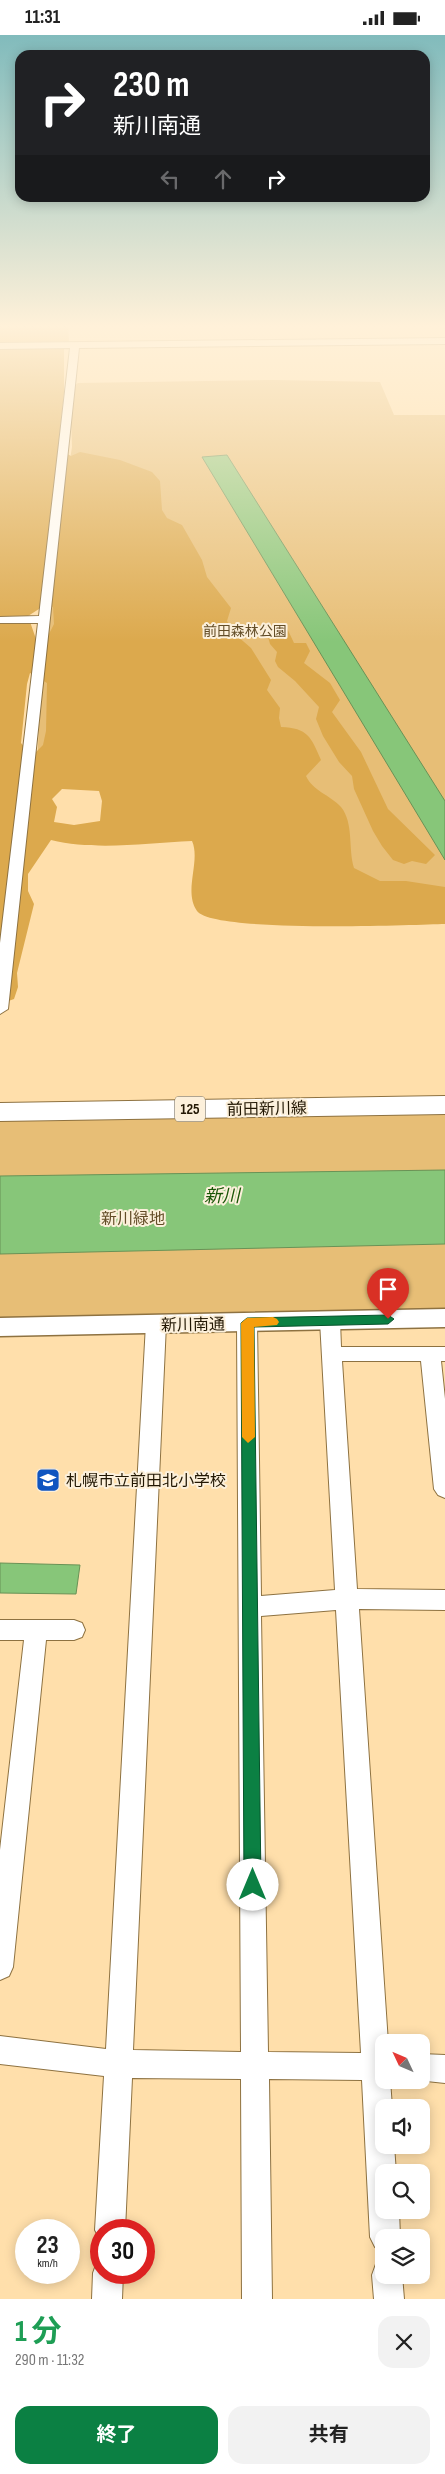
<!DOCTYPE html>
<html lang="ja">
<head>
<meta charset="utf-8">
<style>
  body { margin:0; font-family:"Sofia Sans Condensed","Noto Sans JP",sans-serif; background:#f2f2f2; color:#222; height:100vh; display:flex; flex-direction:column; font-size:19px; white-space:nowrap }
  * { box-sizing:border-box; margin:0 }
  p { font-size:16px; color:#767676 }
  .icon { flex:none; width:28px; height:28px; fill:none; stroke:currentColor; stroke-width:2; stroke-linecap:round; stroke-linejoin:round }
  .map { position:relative; height:2264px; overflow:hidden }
  .drawer { display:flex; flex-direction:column; background:#fff; flex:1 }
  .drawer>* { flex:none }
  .guide { position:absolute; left:15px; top:15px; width:415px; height:152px; border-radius:15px; box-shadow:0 2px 12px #0003; background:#202124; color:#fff; overflow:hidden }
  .needle { width:32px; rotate:314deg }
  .fabs { position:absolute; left:375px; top:1999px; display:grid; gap:10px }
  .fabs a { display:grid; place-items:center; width:55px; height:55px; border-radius:10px; background:#fff; box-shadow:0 2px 12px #0003; font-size:25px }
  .speed { position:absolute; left:15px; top:2184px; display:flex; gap:10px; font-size:25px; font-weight:700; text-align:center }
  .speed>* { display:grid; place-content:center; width:65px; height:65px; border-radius:50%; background:#fff; box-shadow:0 2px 12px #0003; line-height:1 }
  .speed small { font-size:12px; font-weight:400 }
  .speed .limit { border:8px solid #d22; background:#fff; color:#111 }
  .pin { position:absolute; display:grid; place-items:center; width:42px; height:42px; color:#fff; margin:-51px -21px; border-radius:50% 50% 50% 0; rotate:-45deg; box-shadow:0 0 5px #0007 }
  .pin .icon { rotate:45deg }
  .me { position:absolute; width:55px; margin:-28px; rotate:0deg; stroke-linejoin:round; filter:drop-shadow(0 0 4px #0008) }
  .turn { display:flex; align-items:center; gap:18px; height:105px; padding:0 15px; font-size:22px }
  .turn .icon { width:65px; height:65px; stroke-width:2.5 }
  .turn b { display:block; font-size:35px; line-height:42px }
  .lanes { display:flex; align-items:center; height:48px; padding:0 15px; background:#0003; justify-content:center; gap:25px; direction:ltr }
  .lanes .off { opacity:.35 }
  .round { display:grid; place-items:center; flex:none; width:52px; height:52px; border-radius:15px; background:#f2f2f2 }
  .head { display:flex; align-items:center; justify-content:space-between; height:85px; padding:0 15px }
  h1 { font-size:30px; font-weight:700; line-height:38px; color:#1e9e55 }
  .action { display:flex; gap:10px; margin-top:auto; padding:10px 15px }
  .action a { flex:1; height:58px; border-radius:15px; background:#0b8043; color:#fff; font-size:20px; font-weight:700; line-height:58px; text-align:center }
  .action a+a { background:#f2f2f2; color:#222 }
  .status { display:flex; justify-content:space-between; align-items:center; height:35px; padding:0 25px; background:#fff; direction:ltr }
  .status svg { height:14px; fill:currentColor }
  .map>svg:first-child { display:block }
</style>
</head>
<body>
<div class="status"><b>11:31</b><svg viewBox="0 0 49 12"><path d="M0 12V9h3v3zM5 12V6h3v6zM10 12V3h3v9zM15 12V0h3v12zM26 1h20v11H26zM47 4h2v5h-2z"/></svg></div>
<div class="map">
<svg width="445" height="2264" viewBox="0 0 445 2264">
  <rect width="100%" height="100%" fill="#ffdfab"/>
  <g fill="#e7be76">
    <path d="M 273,345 L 380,347 L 394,380 L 445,380 L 445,877 L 204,803 L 110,745 L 36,747 L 45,581 L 72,412 L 70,354 L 78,348 Z"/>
    <path d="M 445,1078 L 445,1276 L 0,1285 L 0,1085 Z"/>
  </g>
  <g fill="#dca94d" fill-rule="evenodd">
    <path d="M 0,290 L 68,290 L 69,307 L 0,308 Z"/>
    <path d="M 0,314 L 64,314 L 64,358 L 58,414 L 71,421 L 80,417 L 120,425 L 152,437 L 160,446 L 162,475 L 167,483 L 182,490 L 202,525 L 207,542 L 231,573 L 227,586 L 236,600 L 251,613 L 271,645 L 267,655 L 280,673 L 279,683 L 281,692 C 308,693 311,702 321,725 L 306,741 C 313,756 330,760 341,772 C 354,788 348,814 354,833 L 380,846 L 406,846 L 445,852 L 445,889 C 410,890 213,898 197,876 C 183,856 201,826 192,806 C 146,808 96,816 51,805 L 28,839 L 28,856 L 34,869 L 17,938 L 18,952 L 14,964 L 0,969 ZM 42,567 L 53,572 L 54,589 L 49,599 L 36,604 L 28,581 L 39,574 ZM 30,638 L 47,648 L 46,696 L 43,710 L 32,721 L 21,708 L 27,649 ZM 62,754 L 99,756 L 102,766 L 100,786 L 74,790 L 54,787 L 57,772 L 52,764 Z"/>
    <path d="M 285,589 L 294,608 L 306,608 L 310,616 L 304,628 L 330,648 L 340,665 L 332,677 L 361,717 L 388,774 L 435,820 L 426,829 L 412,826 L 404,829 L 393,825 L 382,811 L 373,796 L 354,754 L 352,741 L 339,727 L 323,701 L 316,684 L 319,672 L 295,646 L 278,632 L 275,626 L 277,617 L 270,609 L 266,595 Z"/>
  </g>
  <g fill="#87c679" stroke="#699256">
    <path d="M 227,420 L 445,766 L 445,825 L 202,422 Z"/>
    <path d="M 445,1135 L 445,1209 L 0,1219 L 0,1141 Z"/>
    <path d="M 0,1528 L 80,1530 L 76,1559 L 0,1558 Z"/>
  </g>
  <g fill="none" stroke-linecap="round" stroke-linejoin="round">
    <g stroke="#8e7241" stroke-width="2">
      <g id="minor">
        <path d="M 445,303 L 445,309 L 79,313 L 8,974 L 0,979 L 0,908 L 38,588 L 0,588 L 0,582 L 39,581 L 70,313 L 0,314 L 0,308 Z"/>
        <path d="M 330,1279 L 337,1281 L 340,1286 L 341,1312 L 445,1312 L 445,1326 L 441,1326 L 445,1364 L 445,1463 L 438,1460 L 434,1454 L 421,1326 L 342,1326 L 357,1554 L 445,1555 L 445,1575 L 359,1574 L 388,2008 L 384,2008 L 384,2045 L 390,2045 L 392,2072 L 384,2072 L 384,2110 L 394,2110 L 396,2138 L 384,2138 L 384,2175 L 399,2175 L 400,2202 L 384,2202 L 384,2216 L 375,2212 L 370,2202 L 362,2045 L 269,2044 L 272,2264 L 242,2264 L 241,2044 L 132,2043 L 125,2195 L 101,2195 L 101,2206 L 95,2195 L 104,2041 L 0,2029 L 0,2001 L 106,2014 L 146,1289 L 149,1284 L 156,1282 L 163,1284 L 166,1289 L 133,2015 L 241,2017 L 237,1287 L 240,1282 L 247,1280 L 254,1282 L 257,1287 L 261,1561 L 335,1555 L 320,1286 L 323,1281 ZM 336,1575 L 361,2018 L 268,2017 L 261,1581 Z"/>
        <path d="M 0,1585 L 74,1585 L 82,1588 L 85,1595 L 82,1602 L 74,1605 L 46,1605 L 13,1932 L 9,1941 L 0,1945 L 0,1815 L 24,1605 L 0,1605 Z"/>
        <path d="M 421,2019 L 445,2020 L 445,2048 L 417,2045 L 421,2045 Z"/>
        <path d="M 101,2226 L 101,2238 L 123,2238 L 122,2264 L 92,2264 L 93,2238 L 97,2227 Z"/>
        <path d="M 384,2226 L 384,2240 L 402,2240 L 404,2264 L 374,2264 L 372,2240 L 376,2229 Z"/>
      </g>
    </g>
    <g stroke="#8e7241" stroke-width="3">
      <path id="tertiary" d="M 445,1274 L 445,1292 L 0,1301 L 0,1283 Z"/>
    </g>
    <g stroke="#8e7241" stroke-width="2">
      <path id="primary" d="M 445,1061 L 445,1079 L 0,1086 L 0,1068 Z"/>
    </g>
    <use href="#minor" fill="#fff" fill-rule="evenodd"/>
    <use href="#tertiary" fill="#fff" fill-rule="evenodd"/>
    <use href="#primary" fill="#fff" fill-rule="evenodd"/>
  </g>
  <linearGradient id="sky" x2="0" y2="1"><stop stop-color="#81bbbc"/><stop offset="0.48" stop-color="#fff1d9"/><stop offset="1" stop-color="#fff1d9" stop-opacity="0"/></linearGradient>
  <rect width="445" height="607" fill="url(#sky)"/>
  <path fill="#0b8043" stroke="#07532c" d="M 388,1280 L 394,1284 L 388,1289 L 254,1292 L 261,1850 L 259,1856 L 253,1859 L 247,1856 L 244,1850 L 241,1288 L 247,1283 Z"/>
  <path fill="#f59e0b" d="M 273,1282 L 277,1284 L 279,1287 L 277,1290 L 254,1292 L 255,1402 L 248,1408 L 242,1402 L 241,1288 L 247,1283 Z"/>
  <defs>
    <g id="school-square" transform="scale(1.25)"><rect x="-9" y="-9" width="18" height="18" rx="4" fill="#1055c0" stroke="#fcf0db"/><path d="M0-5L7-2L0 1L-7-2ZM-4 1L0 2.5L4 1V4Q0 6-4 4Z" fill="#fff"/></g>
  </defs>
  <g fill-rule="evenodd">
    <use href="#school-square" x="48" y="1445"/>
  </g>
  <g text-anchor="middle" stroke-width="4" stroke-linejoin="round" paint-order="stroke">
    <g font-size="14" fill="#634d27" stroke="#fcf0db">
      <text x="245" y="601">前田森林公園</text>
    </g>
    <rect fill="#fcf0db" stroke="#635844" stroke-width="1" x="175" y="1061.5" width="30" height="25" rx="4"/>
    <g font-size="15" font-weight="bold" fill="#221703">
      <text x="190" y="1079">125</text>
    </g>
    <g font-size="16" fill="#221703" stroke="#fcf0db">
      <text transform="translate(267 1073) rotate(-1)" y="6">前田新川線</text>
      <text transform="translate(193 1289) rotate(-1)" y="6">新川南通</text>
    </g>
    <g font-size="16" fill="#634d27" stroke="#fcf0db">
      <text x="133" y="1189">新川緑地</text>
    </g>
    <g font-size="16" fill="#221703" stroke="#fcf0db" text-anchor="start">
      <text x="66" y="1451">札幌市立前田北小学校</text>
    </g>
    <g font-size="18" font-style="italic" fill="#195606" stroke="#fcf0db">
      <text transform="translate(222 1161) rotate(-1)" y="6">新川</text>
    </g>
  </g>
</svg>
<div class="fabs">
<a><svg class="needle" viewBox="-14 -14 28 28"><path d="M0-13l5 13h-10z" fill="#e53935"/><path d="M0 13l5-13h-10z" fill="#767676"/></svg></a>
<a><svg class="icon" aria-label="sound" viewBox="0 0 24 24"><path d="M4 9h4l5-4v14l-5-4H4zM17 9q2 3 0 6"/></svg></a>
<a><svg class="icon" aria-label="search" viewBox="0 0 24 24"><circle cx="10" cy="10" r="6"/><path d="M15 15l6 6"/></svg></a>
<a><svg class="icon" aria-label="layers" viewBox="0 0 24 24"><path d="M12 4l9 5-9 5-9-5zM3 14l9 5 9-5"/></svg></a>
</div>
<div class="speed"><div>23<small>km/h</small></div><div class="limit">30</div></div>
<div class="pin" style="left:388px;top:1284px;background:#d93025"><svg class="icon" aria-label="arrive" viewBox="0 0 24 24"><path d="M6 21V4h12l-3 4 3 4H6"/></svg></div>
<svg class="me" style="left:253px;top:1850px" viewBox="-20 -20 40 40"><circle r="19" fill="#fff"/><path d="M0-13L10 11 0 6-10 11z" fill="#0b8043"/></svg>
<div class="guide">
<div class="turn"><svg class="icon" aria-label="right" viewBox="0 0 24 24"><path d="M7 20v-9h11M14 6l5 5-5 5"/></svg><div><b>230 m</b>新川南通</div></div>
<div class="lanes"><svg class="icon off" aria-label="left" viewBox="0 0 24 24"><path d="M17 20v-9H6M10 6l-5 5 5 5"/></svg><svg class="icon off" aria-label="ahead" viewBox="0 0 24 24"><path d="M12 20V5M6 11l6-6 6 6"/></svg><svg class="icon" aria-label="right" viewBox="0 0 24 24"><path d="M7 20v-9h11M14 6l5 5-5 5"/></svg></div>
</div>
</div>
<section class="drawer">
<div class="head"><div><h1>1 分</h1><p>290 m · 11:32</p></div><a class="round"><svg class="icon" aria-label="close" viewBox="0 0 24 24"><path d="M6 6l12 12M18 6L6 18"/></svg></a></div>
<div class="action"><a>終了</a><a>共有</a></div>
</section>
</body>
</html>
